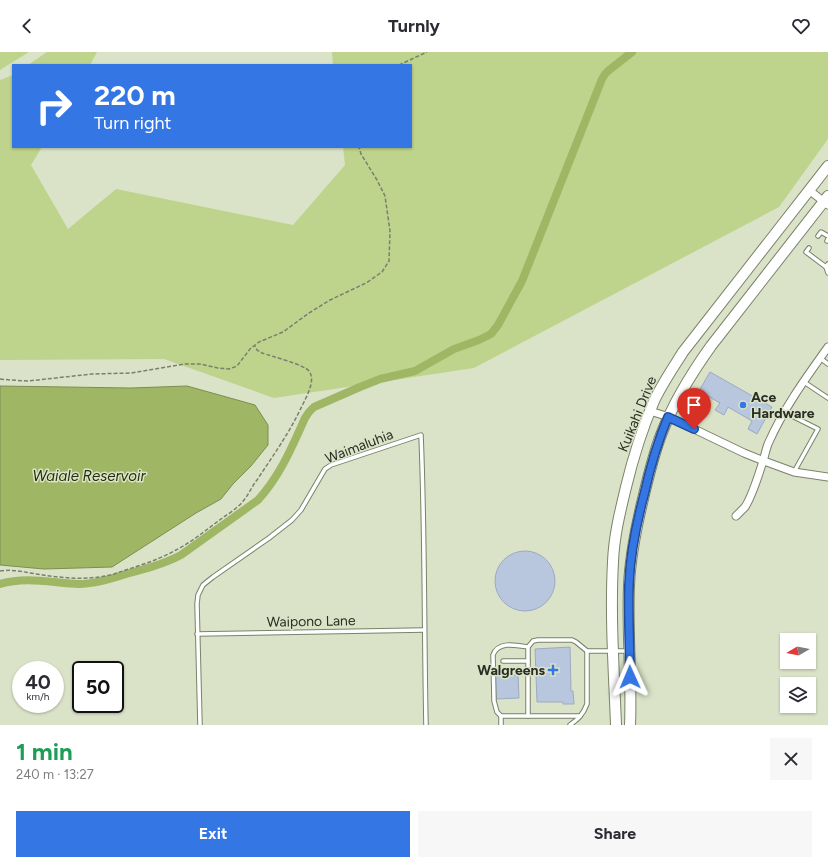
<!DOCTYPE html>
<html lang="en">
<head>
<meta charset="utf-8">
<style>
  body { margin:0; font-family:Figtree,sans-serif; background:#f7f7f7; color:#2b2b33; height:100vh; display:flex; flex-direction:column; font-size:15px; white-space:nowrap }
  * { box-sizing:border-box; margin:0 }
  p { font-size:13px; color:#7c7c81 }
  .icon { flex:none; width:22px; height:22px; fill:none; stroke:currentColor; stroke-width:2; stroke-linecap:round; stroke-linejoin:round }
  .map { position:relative; height:673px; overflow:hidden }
  .panel { display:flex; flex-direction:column; background:#fff; flex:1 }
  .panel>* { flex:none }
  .top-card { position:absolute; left:12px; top:12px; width:400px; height:84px; border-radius:0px; box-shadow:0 1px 3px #0004; background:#3476e4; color:#fff; overflow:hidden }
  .needle { width:26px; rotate:260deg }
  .controls { position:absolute; left:780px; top:581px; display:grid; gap:8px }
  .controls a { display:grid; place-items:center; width:36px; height:36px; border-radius:0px; background:#fff; box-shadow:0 1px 3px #0004; font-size:20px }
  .speed { position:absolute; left:12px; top:609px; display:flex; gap:8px; font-size:20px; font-weight:700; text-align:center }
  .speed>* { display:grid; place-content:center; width:52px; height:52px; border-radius:50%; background:#fff; box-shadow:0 1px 3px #0004; line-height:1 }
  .speed small { font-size:10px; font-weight:400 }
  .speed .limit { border:2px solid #111; border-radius:6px; background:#fff; color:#111 }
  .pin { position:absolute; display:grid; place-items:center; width:34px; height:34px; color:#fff; margin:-41px -17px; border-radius:50% 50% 50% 0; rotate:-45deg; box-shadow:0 0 4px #0007 }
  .pin .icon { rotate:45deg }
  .me { position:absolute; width:44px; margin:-22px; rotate:359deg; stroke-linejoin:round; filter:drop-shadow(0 0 3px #0008) }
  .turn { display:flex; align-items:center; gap:14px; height:84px; padding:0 16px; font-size:18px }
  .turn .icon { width:52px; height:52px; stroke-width:2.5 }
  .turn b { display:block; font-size:28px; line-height:34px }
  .round { display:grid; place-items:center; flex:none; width:42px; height:42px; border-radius:0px; background:#f7f7f7 }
  .headline { display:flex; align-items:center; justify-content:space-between; height:68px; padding:0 16px }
  h1 { font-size:24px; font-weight:700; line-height:30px; color:#1e9e55 }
  .primary-button { display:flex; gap:8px; margin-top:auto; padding:8px 16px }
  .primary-button a { flex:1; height:46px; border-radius:0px; background:#3476e4; color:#fff; font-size:16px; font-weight:700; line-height:46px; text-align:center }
  .primary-button a+a { background:#f7f7f7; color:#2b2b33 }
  header { display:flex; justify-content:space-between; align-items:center; height:52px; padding:0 16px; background:#fff; font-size:18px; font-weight:700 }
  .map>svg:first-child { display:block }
</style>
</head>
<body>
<header><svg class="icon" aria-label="back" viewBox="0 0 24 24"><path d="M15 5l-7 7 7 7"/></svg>Turnly<svg class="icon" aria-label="heart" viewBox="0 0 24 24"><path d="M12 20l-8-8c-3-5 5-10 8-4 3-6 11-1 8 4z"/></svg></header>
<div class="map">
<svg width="828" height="673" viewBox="0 0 828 673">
  <rect width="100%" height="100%" fill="#dae3c8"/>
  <g fill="#bed48c">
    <path d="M 0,0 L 29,0 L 0,18 Z"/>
    <path d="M 47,0 L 97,0 L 90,13 L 28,13 Z"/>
    <path d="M 332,0 L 828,0 L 828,87 L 779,155 L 474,316 L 274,346 L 164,307 L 0,308 L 0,28 L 13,23 L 13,95 L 42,95 L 31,113 L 68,177 L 116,137 L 293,173 L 345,113 L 343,95 L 411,95 L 411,13 L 333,13 Z"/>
  </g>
  <path fill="#9fb765" stroke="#7c8e51" d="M 0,334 L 131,336 L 187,334 L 255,353 L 268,373 L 268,393 L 251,414 L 233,432 L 221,447 L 196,461 L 112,515 L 44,517 L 0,513 Z"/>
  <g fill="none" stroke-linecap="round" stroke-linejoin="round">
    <path stroke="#9fb765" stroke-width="8" d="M 0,532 C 26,524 53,531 79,532 C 95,532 111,527 126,522 C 145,517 164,512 181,503 L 258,448 C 280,424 292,395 305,366 L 309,360 L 314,355 L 360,335 L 380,327 L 415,319 L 454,297 L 479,288 L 491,282 L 498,273 L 522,229 L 602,27 L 605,22 L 608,19 L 632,0"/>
  </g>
  <g fill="#b8c7de" stroke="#9caac1">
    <path d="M 710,320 L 772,355 L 757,382 L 748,377 L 752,369 L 728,355 L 724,363 L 715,358 L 720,351 L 699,339 Z"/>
    <circle cx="525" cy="529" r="30"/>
    <path d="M 570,595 L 571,639 L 573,639 L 574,652 L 563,652 L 563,650 L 537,650 L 535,597 Z"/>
    <path d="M 518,623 L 519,646 L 496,647 L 495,624 Z"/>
  </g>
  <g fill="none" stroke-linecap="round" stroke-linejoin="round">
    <g stroke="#7a826a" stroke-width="5.5">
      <g id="lane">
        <path d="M 818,184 L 821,180 L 828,184"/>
        <path d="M 827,189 L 828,187"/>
        <path d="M 809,196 L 806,200 L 826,215"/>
        <path d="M 828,212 L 826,215 L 828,221"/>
        <path d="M 820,306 L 828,312"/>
        <path d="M 804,330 L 828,346"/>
        <path d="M 784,360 L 818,377 L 794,420"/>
        <path d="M 197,582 L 424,578"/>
        <path d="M 503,609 L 528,609"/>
        <path d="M 501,664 L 497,660 L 494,649 L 493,603 C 498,589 516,593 528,595"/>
        <path d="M 528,664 L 528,595 L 533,589 L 538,588 L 572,588 L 576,590 L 587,599 L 629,599"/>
        <path d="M 200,673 L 197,552 L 198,543 L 203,533 L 213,525 L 269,486 L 292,468 L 301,458 L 325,417 L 331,413 L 421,383 C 425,479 424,576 426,673"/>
        <path d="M 501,673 L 501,664 L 580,664"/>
        <path d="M 570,673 C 578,667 583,663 587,652 L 587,599"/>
      </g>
    </g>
    <g stroke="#7a826a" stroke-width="9">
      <g id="street">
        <path d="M 809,138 L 828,153"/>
        <path d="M 650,359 L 669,365 L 744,401 L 764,409 L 794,420 L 828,425"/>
        <path d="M 736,464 C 739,461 742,458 745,455 C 752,444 759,422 763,409 C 765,403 766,397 768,392 C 784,356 805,327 828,295"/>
      </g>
    </g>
    <g stroke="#7a826a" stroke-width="12">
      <g id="secondary">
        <path d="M 616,673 C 614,619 610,564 613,510 C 614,484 620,460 626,435 C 633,406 642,377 654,349 C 662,332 673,316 683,300 L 828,114"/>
        <path d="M 630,673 C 632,627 627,580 629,534 C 630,505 636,476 643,447 C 648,426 653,404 661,383 C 673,351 691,322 711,294 L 828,144"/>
      </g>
    </g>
    <g stroke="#7a7f6e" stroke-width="1.5" stroke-dasharray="4 2" stroke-linecap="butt">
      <path d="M 399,13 L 427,0"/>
      <path d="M 0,327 L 10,328 L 28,329 L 92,322 L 131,321 L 185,312 L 200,312 L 218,316 L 229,317 L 237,314 L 250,297 L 259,290 L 283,280 L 309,261 L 330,248 L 366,231 L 382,220 L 389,209 L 390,179 L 385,144 L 377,128 L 361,102 L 359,95"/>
      <path d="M 0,519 C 12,517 24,520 36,522 C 62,526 88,529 114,522 C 134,515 157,509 176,498 C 192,490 206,478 221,467 C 228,462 238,456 244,448 C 249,442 252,434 257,428 C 272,405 288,383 300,358 C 304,349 317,329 309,319 C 305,313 271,304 262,301 L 257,298 L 255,294"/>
    </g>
    <use href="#lane" stroke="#fff" stroke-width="3.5"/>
    <use href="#street" stroke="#fff" stroke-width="7"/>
    <use href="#secondary" stroke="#fff" stroke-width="10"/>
  </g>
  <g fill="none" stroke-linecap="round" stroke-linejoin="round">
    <g stroke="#224d94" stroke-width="10">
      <path id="route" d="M 630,625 C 630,594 628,564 629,533 C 630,503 636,473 644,443 C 650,416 657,391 668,365 L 694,377"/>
    </g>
    <use href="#route" stroke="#3476e4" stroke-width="7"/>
  </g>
  <g fill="#3476e4" stroke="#dae3c8" stroke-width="1.5">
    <circle cx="743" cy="353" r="4"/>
    <path d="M551 612h4v4h4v4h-4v4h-4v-4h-4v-4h4z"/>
  </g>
  <g text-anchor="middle" stroke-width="3" stroke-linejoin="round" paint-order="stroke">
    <g font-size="14" font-weight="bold" fill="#2a2d23" stroke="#dae3c8" text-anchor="start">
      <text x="751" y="350">Ace<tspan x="751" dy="16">Hardware</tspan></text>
      <text x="545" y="623" text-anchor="end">Walgreens</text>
    </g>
    <g font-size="14" fill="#2a2d23" stroke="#dae3c8">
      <text transform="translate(637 362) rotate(-68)" y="5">Kuikahi Drive</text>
      <text transform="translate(359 394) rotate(-21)" y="5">Waimaluhia</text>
      <text transform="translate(311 569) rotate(-1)" y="5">Waipono Lane</text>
    </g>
    <g font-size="15" font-style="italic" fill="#252e0b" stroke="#dae3c8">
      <text x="89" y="429">Waiale Reservoir</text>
    </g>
  </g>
</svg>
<div class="controls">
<a><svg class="needle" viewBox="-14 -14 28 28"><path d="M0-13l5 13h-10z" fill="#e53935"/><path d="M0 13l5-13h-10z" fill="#7c7c81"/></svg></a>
<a><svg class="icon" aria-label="layers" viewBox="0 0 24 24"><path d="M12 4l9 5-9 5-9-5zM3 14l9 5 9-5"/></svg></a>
</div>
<div class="speed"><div>40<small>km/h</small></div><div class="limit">50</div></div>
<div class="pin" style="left:694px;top:377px;background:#d93025"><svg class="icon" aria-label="arrive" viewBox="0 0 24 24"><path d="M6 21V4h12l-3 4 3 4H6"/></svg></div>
<svg class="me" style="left:630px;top:625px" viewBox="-20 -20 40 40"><path d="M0-17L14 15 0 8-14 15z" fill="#3476e4" stroke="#fff" stroke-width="4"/></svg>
<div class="top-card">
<div class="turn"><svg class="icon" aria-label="right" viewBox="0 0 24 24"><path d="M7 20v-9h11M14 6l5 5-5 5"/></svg><div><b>220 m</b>Turn right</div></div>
</div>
</div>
<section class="panel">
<div class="headline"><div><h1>1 min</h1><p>240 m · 13:27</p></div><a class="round"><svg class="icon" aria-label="close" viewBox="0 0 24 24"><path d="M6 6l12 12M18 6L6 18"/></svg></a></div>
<div class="primary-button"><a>Exit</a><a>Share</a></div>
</section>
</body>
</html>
